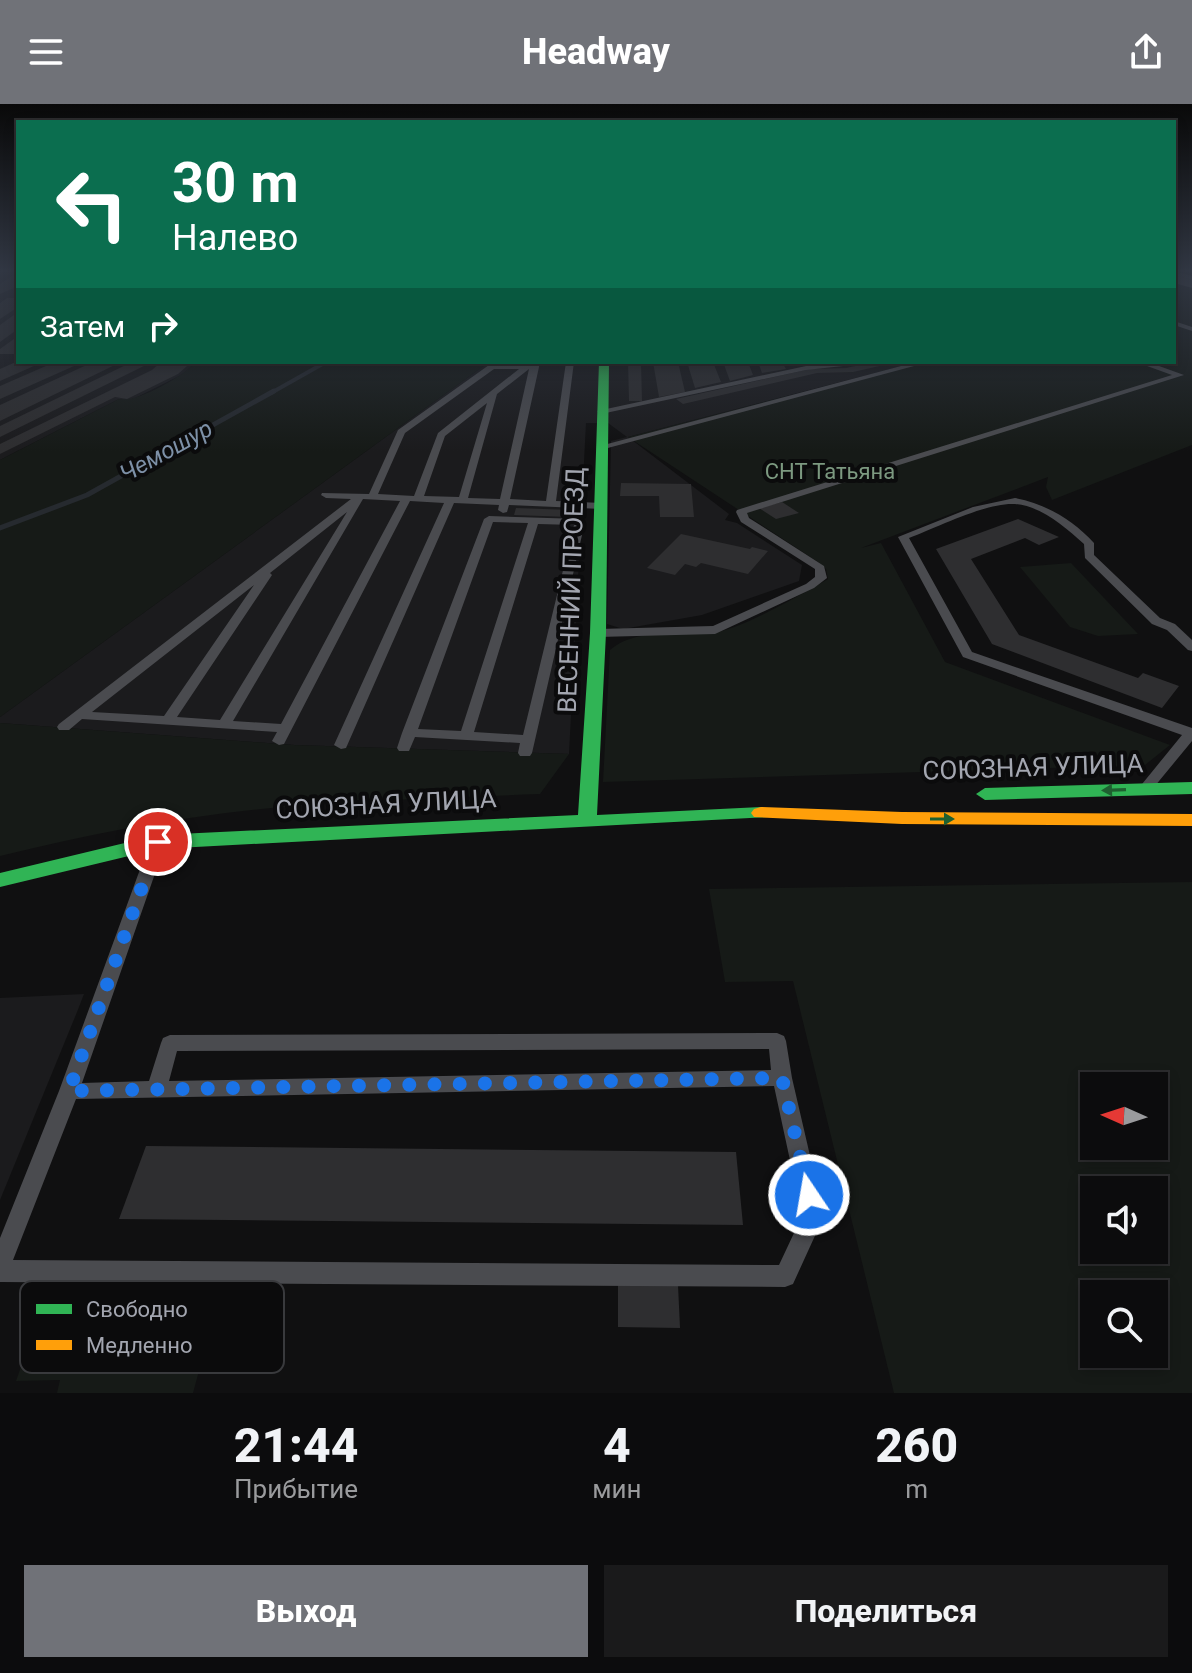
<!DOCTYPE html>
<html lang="ru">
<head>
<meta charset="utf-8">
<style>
  body { margin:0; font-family:Roboto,sans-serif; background:#1a1a1b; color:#f1f3f6; height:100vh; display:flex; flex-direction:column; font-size:30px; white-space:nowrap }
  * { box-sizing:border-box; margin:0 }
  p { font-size:26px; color:#9a9b9d }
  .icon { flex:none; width:44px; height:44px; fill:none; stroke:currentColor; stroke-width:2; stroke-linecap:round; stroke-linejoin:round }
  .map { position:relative; height:1289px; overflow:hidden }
  .panel { display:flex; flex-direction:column; background:#0c0c0d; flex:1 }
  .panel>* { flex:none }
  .banner { position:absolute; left:16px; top:16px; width:1160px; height:244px; border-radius:0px; box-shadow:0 4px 12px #0003,0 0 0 2px #2c2c2e; background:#0b6e4f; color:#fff; overflow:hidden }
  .needle { width:52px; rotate:273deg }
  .controls { position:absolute; left:1080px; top:968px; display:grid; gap:16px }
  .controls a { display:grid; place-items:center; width:88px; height:88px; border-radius:0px; background:#0c0c0d; box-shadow:0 4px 12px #0003,0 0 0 2px #2c2c2e; font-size:40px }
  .pin { position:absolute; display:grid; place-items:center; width:68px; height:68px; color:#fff; margin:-34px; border:4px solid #fff; border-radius:50%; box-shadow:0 2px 8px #0007 }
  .me { position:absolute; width:88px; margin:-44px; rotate:348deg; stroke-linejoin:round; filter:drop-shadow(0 0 6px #0008) }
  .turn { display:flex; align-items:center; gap:28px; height:168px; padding:0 24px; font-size:36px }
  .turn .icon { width:104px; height:104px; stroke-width:2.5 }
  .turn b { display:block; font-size:56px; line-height:68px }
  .then { display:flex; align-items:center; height:76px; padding:0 24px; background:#0003; gap:16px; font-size:30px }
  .eta { display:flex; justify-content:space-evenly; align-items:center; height:136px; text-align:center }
  .eta b { font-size:48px; font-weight:800; line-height:56px }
  .button { display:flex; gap:16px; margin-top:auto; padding:16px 24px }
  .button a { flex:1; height:92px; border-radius:0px; background:#707278; color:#fff; font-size:32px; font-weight:800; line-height:92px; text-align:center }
  .button a+a { background:#1a1a1b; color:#f1f3f6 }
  header { display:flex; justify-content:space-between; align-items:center; height:104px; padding:0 24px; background:#707278; color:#fff; font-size:36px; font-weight:800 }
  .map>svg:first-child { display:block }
</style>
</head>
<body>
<header><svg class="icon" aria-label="menu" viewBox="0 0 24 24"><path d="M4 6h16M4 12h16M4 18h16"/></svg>Headway<svg class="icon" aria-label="share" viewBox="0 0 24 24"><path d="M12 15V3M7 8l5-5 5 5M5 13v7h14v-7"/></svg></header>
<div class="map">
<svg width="1192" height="1289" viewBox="0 0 1192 1289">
  <rect width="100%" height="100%" fill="#101011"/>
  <g fill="#1b1b1d">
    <path d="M 0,166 L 18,166 L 18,258 L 194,260 L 183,270 L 129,297 L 119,295 L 0,356 Z"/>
    <path d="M 489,258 L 917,258 L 628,333 L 729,410 L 725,416 L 737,419 L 802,461 L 799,477 L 702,511 L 623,525 L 607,520 L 611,337 L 627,333 L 608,319 L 586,319 L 569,650 L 294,641 L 0,619 L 0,613 Z"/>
    <path d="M 84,890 L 77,908 L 0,1096 L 0,894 Z"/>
  </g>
  <g fill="#161a17" fill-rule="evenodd">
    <path d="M 1174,179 L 1192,184 L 1192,341 L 1052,396 L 1046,383 L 1048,373 L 861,444 L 881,439 L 945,558 L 1170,641 L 1145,661 L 603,678 L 610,546 C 636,523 678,532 711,529 C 741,526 800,491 828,475 L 826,465 L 818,458 L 628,333 L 920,258 L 1174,258 Z"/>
    <path d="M 188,258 L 489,258 L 0,613 L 0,356 L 119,295 C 137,299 179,274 193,261 L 186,260 Z"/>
    <path d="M 1071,459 L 1138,530 L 1098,532 L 1070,523 L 1020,463 Z"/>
    <path d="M 0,619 L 294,641 L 569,650 L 540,690 C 463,693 385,695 308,701 C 204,708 101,727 0,752 Z"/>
    <path d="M 1192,778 L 1192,1289 L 894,1289 L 793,877 L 725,878 L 709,785 ZM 1094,982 L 1154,982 L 1154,1042 L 1094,1042 ZM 1094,1086 L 1154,1086 L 1154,1146 L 1094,1146 ZM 1094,1190 L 1154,1190 L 1154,1250 L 1094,1250 Z"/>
    <path d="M 50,1180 L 222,1181 L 193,1289 L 57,1289 L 60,1276 L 16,1277 Z"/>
  </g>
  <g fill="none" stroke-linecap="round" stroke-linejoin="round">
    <path stroke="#262a2f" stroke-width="4" d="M 271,289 L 326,258"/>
    <path stroke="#262a2f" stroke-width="5" d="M 0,424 L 87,391 L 274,287"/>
  </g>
  <g fill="#2e2e30">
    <path d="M 18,168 L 18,182 L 0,190 L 0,180 Z"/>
    <path d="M 7,194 L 18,194 L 18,203 L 0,215 L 0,199 Z"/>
    <path d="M 18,208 L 18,225 L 0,238 L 0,221 Z"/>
    <path d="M 18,232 L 18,250 L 0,250 L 0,245 Z"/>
    <path d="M 18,257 L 43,258 L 0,277 L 0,265 Z"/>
    <path d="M 55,258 L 83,258 L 0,295 L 0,282 Z"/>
    <path d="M 93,258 L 121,258 L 0,317 L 0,301 Z"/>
    <path d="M 132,258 L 152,258 L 0,333 L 0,322 Z"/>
    <path d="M 161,258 L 187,262 L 178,270 L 127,295 L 115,293 L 0,350 L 0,340 L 152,266 Z"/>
    <path d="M 628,258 L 641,258 L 642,297 L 629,297 Z"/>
    <path d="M 653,258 L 678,258 L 685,288 L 659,293 Z"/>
    <path d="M 687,258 L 713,258 L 721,278 L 695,284 Z"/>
    <path d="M 723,258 L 748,258 L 753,271 L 730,277 Z"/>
    <path d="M 758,258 L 782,258 L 786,265 L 762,269 Z"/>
    <path d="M 874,258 L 893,259 L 853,268 L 817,269 L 683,300 L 676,295 L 810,265 L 846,264 Z"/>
    <path d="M 621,379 L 691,380 L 694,413 L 660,413 L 659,392 L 620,392 Z"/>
    <path d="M 782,398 L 799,409 L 776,415 L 759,404 Z"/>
    <path d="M 516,404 L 571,406 L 570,413 L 514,411 Z"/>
    <path d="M 1018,415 L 1059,433 L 1039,441 L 1025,434 L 971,455 L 1019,531 L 1138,574 L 1143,569 L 1179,582 L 1162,604 L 992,540 L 936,445 Z"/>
    <path d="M 681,430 L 750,445 L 752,443 L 768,447 L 748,470 L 701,459 L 696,463 L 685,460 L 675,471 L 647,464 Z"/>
    <path d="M 146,1042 L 736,1048 L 743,1121 L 119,1115 Z"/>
    <path d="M 618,1181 L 678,1181 L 680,1224 L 618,1223 Z"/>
  </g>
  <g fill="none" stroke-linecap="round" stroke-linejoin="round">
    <g fill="#4a4b4f" fill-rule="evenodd">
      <path d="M 1174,167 L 1192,172 L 1192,176 L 1174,171 Z"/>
      <path d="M 1174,217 L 1192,223 L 1192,227 L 1174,221 Z"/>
      <path d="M 531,258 L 539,258 L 539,263 L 510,395 L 546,397 L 566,258 L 574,258 L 556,397 L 602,399 L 607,402 L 602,405 L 509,401 L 507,408 L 503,409 L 498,406 L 499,401 L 454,399 L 346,644 L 341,645 L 334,641 L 444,399 L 410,397 L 284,640 L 279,641 L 272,637 L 277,628 L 82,615 L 69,626 L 59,626 L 57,623 L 59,620 L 351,395 L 326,394 L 321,391 L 322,389 L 369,390 L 398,326 L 489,261 L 531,261 ZM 494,265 L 519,265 L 438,329 L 414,392 L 378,390 L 405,329 ZM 529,265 L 500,395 L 468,394 L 497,290 ZM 487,299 L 459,393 L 424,392 L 445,332 ZM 363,395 L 400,397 L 281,620 L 233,617 ZM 347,408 L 220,616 L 177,613 L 272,471 L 270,469 ZM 254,481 L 164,612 L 92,608 Z"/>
      <path d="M 840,258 L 866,258 L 862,260 L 806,266 L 601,310 L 597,307 L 806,262 Z"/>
      <path d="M 916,258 L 929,258 L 604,345 L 596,343 Z"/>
      <path d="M 1136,258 L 1148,258 L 1184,271 L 747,409 L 749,414 L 824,462 L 827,474 L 814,484 L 715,530 L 598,533 L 592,529 L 598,525 L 713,522 L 806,480 L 815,473 L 815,465 L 741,418 L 736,408 L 737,406 L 1172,271 Z"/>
      <path d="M 1015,394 C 1046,400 1073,416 1094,439 L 1094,451 L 1160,514 L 1175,520 L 1192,536 L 1192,547 L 1188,546 L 1167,526 L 1152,520 L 1085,454 L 1084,440 C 1065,423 1041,402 1015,400 C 987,398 936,424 909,434 L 972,548 L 1192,624 L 1192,637 L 1150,688 L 1140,688 L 1138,685 L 1182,631 L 963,553 L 898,433 L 973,403 Z"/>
      <path d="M 489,412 L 580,415 L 585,418 L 532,649 L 530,652 L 520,652 L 518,649 L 520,639 L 415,633 L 409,647 L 399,647 L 397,644 L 402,629 L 484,415 ZM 493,418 L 528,419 L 461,627 L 418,625 ZM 538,420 L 574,421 L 523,631 L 474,628 Z"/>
      <path d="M 158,733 L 163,734 L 166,738 L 82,979 L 149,977 L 161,939 L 163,934 L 170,931 L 777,929 L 784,932 L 786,937 L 792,974 L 824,1112 L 793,1180 L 785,1183 L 0,1178 L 0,1134 L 59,987 L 150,738 L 153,734 ZM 769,945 L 771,966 L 169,977 L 177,947 ZM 774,982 L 802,1112 L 779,1161 L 13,1156 L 76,995 Z"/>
    </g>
    <path fill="#4a4b4f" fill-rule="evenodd" d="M 1174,171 L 1192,176 L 1192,184 L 1174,179 Z"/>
    <g fill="#30b455" fill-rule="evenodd">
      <path d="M 599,258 L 609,258 L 606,529 L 597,711 L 761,703 L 768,705 L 771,709 L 768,713 L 158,745 L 0,783 L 0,769 L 158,731 L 578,711 L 590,529 Z"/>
      <path d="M 1192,678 L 1192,690 L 985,696 L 976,690 L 985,684 Z"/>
    </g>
    <path fill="#ff9f0a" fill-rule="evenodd" d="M 761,703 L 902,708 L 1192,710 L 1192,722 L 902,720 L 754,713 L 751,709 L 754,705 Z"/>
  </g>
  <defs><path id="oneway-solid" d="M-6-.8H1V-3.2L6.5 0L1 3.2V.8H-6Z" transform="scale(2)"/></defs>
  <g fill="#1e6030">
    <use href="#oneway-solid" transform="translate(1114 686) rotate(178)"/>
    <use href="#oneway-solid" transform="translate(942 715)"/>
  </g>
  <linearGradient id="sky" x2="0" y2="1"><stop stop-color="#090909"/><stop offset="0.48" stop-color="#313743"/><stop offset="1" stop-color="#313743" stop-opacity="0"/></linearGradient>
  <rect width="1192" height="347" fill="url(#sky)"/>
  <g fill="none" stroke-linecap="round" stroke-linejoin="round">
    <path stroke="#1a73e8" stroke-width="14" stroke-dasharray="0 25.2" d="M 158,738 L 69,987 L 782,974 L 809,1091"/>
  </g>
  <g text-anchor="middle" stroke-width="8" stroke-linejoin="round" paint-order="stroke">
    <g font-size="22" fill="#7c9980" stroke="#0b0b0c">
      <text x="830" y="375">СНТ Татьяна</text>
    </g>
    <g font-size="24" font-style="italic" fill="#7d90a7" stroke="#0b0b0c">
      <text transform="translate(166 347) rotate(-29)" y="8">Чемошур</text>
    </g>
    <g font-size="26" fill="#a3a6b0" stroke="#0b0b0c">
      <text transform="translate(571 486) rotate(-88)" y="9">ВЕСЕННИЙ ПРОЕЗД</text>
      <text transform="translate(1033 663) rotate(-2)" y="9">СОЮЗНАЯ УЛИЦА</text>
      <text transform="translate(386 700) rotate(-3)" y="9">СОЮЗНАЯ УЛИЦА</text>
    </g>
  </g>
  <rect x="20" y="1177" width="264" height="92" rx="12" fill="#0b0b0c" stroke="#393a3d" stroke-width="2"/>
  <rect x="36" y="1200" width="36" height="10" fill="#30b455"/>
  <rect x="36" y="1236" width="36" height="10" fill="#ff9f0a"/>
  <g font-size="22" fill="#a3a6b0">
    <text x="86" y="1213">Свободно</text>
    <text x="86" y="1249">Медленно</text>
  </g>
</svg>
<div class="controls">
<a><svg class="needle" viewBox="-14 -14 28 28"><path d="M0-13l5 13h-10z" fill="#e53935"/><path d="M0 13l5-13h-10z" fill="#9a9b9d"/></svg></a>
<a><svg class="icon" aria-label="sound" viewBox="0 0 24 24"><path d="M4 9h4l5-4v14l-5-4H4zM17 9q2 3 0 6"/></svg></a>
<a><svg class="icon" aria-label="search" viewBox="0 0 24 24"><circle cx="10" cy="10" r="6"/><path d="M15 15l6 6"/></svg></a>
</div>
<div class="pin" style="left:158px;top:738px;background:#d93025"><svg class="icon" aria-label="arrive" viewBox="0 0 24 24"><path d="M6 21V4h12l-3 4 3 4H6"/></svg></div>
<svg class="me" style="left:809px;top:1091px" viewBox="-20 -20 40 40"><circle r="17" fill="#1a73e8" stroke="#fff" stroke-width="3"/><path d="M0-11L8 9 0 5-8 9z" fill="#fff"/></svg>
<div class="banner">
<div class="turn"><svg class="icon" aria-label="left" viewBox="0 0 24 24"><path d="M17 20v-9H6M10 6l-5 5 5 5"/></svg><div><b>30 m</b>Налево</div></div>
<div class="then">Затем<svg class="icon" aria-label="right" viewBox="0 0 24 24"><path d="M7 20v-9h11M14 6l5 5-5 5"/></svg></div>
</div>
</div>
<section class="panel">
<div class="eta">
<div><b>21:44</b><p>Прибытие</p></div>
<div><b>4</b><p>мин</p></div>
<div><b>260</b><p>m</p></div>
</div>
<div class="button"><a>Выход</a><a>Поделиться</a></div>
</section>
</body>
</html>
